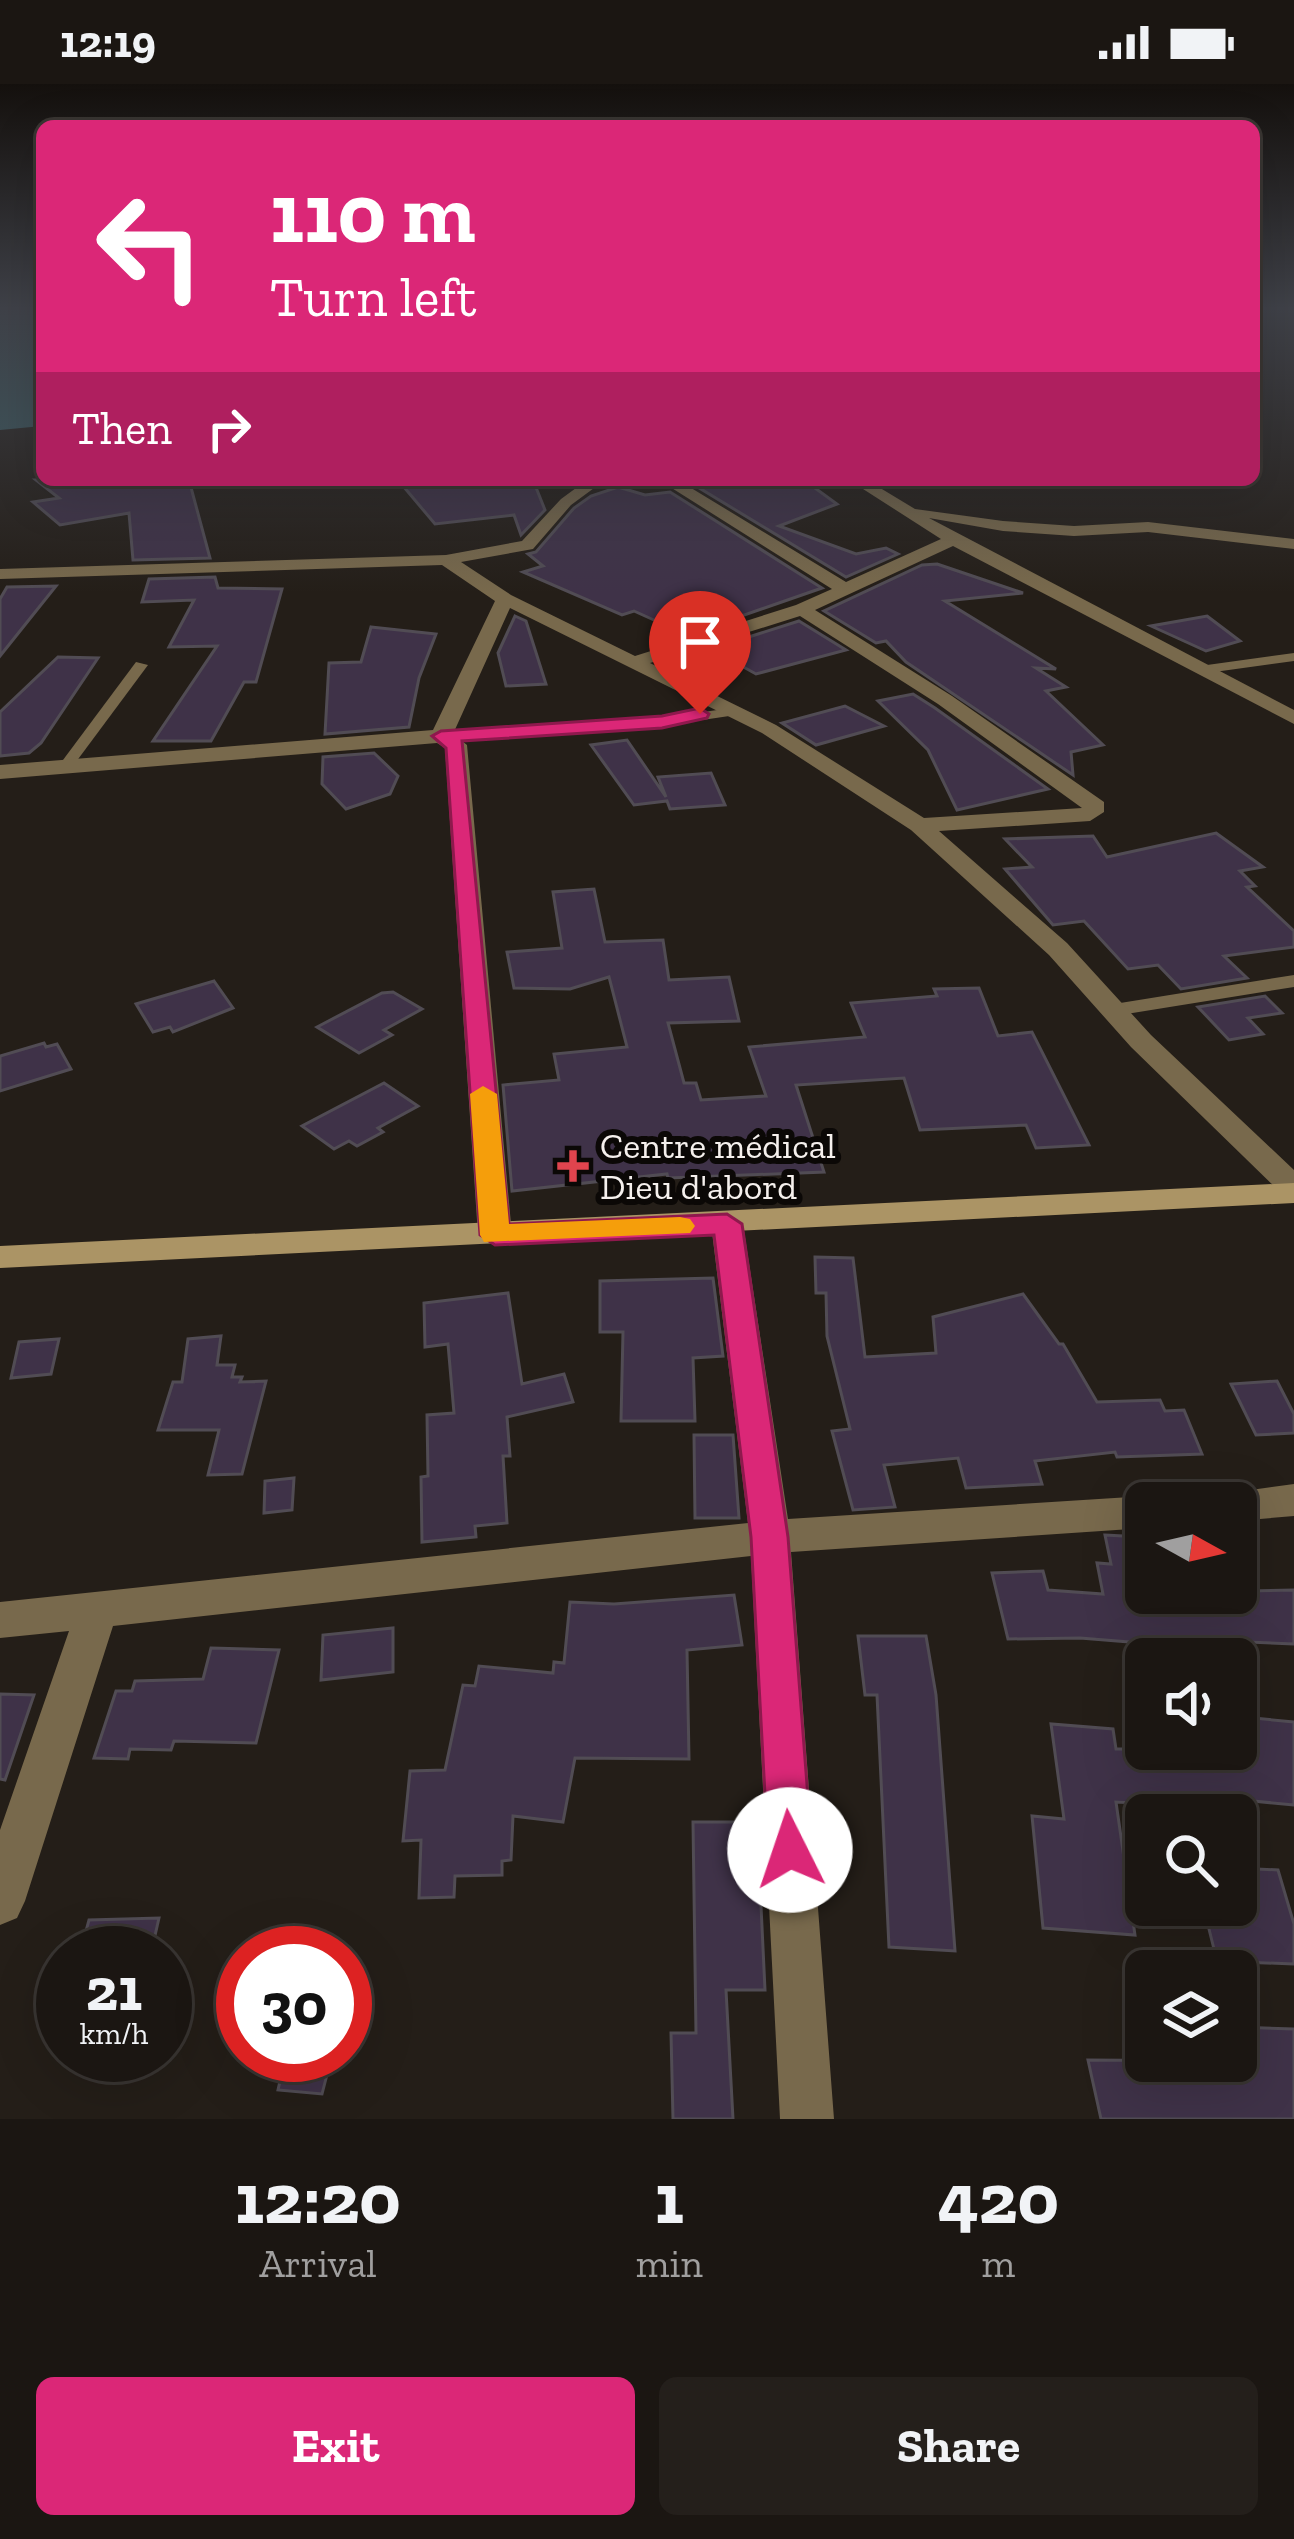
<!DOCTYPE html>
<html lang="en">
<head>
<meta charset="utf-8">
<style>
  body { margin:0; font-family:"Zilla Slab",serif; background:#241f1b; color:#f1f3f6; height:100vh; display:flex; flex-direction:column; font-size:45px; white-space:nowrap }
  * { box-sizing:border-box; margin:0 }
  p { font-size:39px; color:#a09f9f }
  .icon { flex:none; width:66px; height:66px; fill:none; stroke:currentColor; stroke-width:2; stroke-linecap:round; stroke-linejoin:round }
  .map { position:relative; height:2035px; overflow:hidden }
  .side { display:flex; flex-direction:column; background:#1b1612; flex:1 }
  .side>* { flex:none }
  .guide { position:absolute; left:36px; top:36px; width:1224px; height:366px; border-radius:18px; box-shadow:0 12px 48px #0002,0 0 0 3px #393532; background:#db2777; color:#fff; overflow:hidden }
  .needle { width:78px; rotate:98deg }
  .buttons { position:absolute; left:1125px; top:1398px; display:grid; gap:24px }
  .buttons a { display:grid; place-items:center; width:132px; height:132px; border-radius:18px; background:#1b1612; box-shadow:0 12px 48px #0002,0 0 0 3px #393532; font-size:60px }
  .speed { position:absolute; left:36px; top:1842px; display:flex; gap:24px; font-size:60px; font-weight:700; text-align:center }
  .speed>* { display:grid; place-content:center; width:156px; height:156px; border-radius:50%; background:#1b1612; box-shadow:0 12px 48px #0002,0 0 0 3px #393532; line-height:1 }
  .speed small { font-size:30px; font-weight:400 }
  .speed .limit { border:18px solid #d22; background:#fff; color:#111 }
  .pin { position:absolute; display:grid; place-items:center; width:102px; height:102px; color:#fff; margin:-123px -51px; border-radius:50% 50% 50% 0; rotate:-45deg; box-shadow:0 0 12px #0007 }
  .pin .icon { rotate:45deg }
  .me { position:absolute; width:132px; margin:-66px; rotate:356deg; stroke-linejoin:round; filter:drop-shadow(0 0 9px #0008) }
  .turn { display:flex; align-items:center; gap:42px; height:252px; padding:0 36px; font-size:54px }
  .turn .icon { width:156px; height:156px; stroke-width:2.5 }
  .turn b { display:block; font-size:84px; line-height:102px }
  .then { display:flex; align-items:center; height:114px; padding:0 36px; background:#0003; gap:24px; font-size:45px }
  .eta { display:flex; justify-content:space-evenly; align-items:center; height:204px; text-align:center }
  .eta b { font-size:72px; font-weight:800; line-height:84px }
  .primary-button { display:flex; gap:24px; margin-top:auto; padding:24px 36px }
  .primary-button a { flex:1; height:138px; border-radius:18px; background:#db2777; color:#fff; font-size:48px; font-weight:800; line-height:138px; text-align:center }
  .primary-button a+a { background:#241f1b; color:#f1f3f6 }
  .status { display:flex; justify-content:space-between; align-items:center; height:84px; padding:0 60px; background:#1b1612; direction:ltr }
  .status svg { height:33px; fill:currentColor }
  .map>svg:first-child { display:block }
</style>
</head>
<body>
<div class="status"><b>12:19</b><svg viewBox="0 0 49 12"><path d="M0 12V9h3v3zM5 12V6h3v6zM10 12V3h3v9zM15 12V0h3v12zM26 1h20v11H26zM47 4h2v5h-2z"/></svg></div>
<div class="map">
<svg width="1294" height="2035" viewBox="0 0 1294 2035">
  <rect width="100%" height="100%" fill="#241e18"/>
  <path fill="#3c6066" d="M 0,224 L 42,224 L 42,342 L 0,346 Z"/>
  <g fill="#3f3248" stroke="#514c54" stroke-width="3">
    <path d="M 36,396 L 189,396 L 210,474 L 133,476 L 129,429 L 60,441 L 33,418 L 59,414 Z"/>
    <path d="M 398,396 L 533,396 L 545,426 L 521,451 L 514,431 L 435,440 Z"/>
    <path d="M 720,396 L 804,396 L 837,420 L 779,442 L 856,470 L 886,464 L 898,470 L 846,493 L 696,402 Z"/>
    <path d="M 618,403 L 645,411 L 670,408 L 822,504 L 687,551 L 634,527 L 622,531 L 523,488 L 543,482 L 528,470 L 536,468 L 574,424 L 591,412 Z"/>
    <path d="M 937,480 L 1023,509 L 945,517 L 1056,585 L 1036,584 L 1066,603 L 1046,607 L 1103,661 L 1071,668 L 1073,691 L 906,578 L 886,557 L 876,559 L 824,527 L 922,481 Z"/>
    <path d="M 215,493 L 218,504 L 282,505 L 256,598 L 244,598 L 211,657 L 153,657 L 217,562 L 169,563 L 194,516 L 142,518 L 149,495 Z"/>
    <path d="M 56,502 L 0,572 L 0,515 L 7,503 Z"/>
    <path d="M 515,532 L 526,537 L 546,600 L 506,602 L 498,569 Z"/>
    <path d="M 1207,532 L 1240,557 L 1206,567 L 1151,542 Z"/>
    <path d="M 799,537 L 846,566 L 756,590 L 711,565 Z"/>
    <path d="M 371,543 L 436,550 L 419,594 L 409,643 L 325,650 L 329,579 L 361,578 Z"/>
    <path d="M 58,573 L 98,574 L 41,659 L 29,669 L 0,672 L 0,628 Z"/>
    <path d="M 913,610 L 935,624 L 1048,705 L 957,726 L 928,666 L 878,617 Z"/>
    <path d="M 845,622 L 884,642 L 816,661 L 782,639 Z"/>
    <path d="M 627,656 L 666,713 L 658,693 L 711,689 L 725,721 L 670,725 L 667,717 L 634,721 L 591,661 Z"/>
    <path d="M 374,669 L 398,692 L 390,710 L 346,725 L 322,700 L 323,673 Z"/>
    <path d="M 1216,749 L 1263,783 L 1240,787 L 1255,802 L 1247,803 L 1294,847 L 1294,863 L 1224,872 L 1247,894 L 1181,905 L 1158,881 L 1128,885 L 1084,837 L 1053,841 L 1005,785 L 1032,783 L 1005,755 L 1093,752 L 1107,773 Z"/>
    <path d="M 594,805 L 605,858 L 663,856 L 669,896 L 729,893 L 739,937 L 668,939 L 684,999 L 696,999 L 701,1016 L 766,1012 L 749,963 L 865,953 L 851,919 L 937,912 L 934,905 L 979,904 L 998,952 L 1032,948 L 1089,1061 L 1036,1064 L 1026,1041 L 920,1046 L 904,994 L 796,1001 L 824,1088 L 668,1094 L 667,1090 L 512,1107 L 503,1001 L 559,996 L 554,970 L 627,963 L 609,893 L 570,905 L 514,904 L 507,868 L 562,864 L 553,808 Z"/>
    <path d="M 214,897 L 233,924 L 173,948 L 170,943 L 153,948 L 136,920 Z"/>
    <path d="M 393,908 L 422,925 L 384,946 L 392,951 L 359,969 L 317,943 L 382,909 Z"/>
    <path d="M 1265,912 L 1282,929 L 1248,934 L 1263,950 L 1229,956 L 1198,923 Z"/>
    <path d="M 44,959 L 46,963 L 57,960 L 71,985 L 0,1007 L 0,972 Z"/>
    <path d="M 384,999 L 418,1022 L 378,1044 L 383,1048 L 357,1062 L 349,1057 L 334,1065 L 302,1042 Z"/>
    <path d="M 815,1173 L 853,1174 L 865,1273 L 936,1269 L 933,1233 L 1023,1210 L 1059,1260 L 1063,1260 L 1097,1318 L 1160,1316 L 1165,1327 L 1184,1326 L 1202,1370 L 1117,1373 L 1115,1368 L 1035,1377 L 1042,1400 L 966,1404 L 958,1374 L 884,1381 L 895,1423 L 853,1426 L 832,1347 L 850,1345 L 827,1252 L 826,1209 L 816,1209 Z"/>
    <path d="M 713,1194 L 723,1272 L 693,1274 L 695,1337 L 621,1337 L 623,1248 L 600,1248 L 600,1197 Z"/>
    <path d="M 508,1209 L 522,1300 L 564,1290 L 573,1318 L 507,1333 L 510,1372 L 503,1372 L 507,1439 L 475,1442 L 476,1453 L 422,1458 L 421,1393 L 428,1392 L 427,1331 L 454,1329 L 448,1260 L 425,1263 L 424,1219 Z"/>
    <path d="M 221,1252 L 217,1281 L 235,1281 L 232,1293 L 242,1293 L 240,1298 L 266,1297 L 242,1390 L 208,1391 L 219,1346 L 158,1346 L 173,1298 L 182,1298 L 188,1255 Z"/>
    <path d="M 59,1255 L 51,1290 L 11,1294 L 19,1258 Z"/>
    <path d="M 1277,1297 L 1294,1330 L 1294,1349 L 1256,1351 L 1231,1300 Z"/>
    <path d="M 694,1351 L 733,1351 L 739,1434 L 695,1434 Z"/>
    <path d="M 294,1394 L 292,1426 L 264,1429 L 265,1397 Z"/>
    <path d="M 1105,1451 L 1141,1453 L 1146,1509 L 1294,1506 L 1294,1560 L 1200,1556 L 1205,1575 L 1170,1575 L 1166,1561 L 1080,1554 L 1008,1555 L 992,1489 L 1043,1487 L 1048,1506 L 1103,1510 L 1097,1479 L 1111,1480 Z"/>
    <path d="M 734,1511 L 742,1561 L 687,1566 L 689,1675 L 575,1674 L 563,1738 L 513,1732 L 511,1776 L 502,1777 L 502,1791 L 455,1792 L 454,1813 L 419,1814 L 421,1756 L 403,1757 L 410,1687 L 445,1686 L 463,1601 L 475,1602 L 479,1582 L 553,1589 L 554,1578 L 564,1579 L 570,1518 L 614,1520 Z"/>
    <path d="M 393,1544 L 393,1588 L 321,1596 L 323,1551 Z"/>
    <path d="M 858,1552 L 926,1552 L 936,1611 L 955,1867 L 889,1863 L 877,1611 L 865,1611 Z"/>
    <path d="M 211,1564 L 279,1566 L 256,1659 L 174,1657 L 171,1666 L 130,1665 L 128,1675 L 94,1674 L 116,1607 L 132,1607 L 135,1597 L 203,1595 Z"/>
    <path d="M 0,1610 L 34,1611 L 5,1696 L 0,1695 Z"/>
    <path d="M 1243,1633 L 1294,1638 L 1294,1721 L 1232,1715 L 1234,1724 L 1116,1718 L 1135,1851 L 1043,1844 L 1032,1732 L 1064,1735 L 1051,1640 L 1113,1645 L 1116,1665 L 1250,1665 Z"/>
    <path d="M 693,1738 L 757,1738 L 765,1906 L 726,1906 L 733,2035 L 673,2035 L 671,1949 L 696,1949 Z"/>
    <path d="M 1236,1784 L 1278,1786 L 1294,1840 L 1294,1880 L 1217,1877 L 1203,1821 L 1236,1821 Z"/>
    <path d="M 159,1834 L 151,1869 L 80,1869 L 89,1836 Z"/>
    <path d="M 1236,1943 L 1294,1945 L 1294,2035 L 1101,2035 L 1088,1976 L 1236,1977 Z"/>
    <path d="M 286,1971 L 332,1971 L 322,2010 L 278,2006 Z"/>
  </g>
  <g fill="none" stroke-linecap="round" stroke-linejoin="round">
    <g fill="#78694c" fill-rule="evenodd">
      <path d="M 1294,569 L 1294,577 L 1207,589 L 1200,585 L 1207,581 Z"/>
      <path d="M 136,578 L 148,581 L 70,686 L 60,686 L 60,680 Z"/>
      <path d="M 731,624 L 736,625 L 736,631 L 662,642 L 441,656 L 434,652 L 441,648 L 662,634 Z"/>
      <path d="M 1294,891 L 1294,903 L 1114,932 L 1104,926 L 1114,920 Z"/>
    </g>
    <g fill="#78694c" fill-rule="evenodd">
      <path d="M 587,396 L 605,396 L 571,421 L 533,465 L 461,478 L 511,511 L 635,572 L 796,521 L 832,505 L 659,396 L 678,396 L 846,498 L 941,455 L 849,396 L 867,396 L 915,425 L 1003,437 L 1074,442 L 1148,438 L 1294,455 L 1294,465 L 1148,448 L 1074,452 L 1003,447 L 929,434 L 1294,626 L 1294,640 L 953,462 L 815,526 L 952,612 L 1104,718 L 1104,728 L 1090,737 L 939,747 L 1067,859 L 1151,951 L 1294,1086 L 1294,1114 L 1283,1111 L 1131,963 L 1049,871 L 911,746 L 762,649 L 510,524 L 453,650 L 467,661 L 512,1151 L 507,1159 L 483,1159 L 478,1151 L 445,664 L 437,659 L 0,695 L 0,681 L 433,646 L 495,517 L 442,481 L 0,495 L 0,485 L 446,471 L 522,457 L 561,415 ZM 800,532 L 938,620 L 1082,724 L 924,734 L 776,641 L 650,579 Z"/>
      <path d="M 727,1129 L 739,1132 L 743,1140 L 788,1435 L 1146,1412 L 1161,1419 L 1146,1419 L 1146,1444 L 791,1468 L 834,2035 L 780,2035 L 751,1472 L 113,1542 L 25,1817 L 17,1834 L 0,1841 L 0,1746 L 69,1547 L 0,1554 L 0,1518 L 748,1439 L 711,1140 L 715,1132 Z"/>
      <path d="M 1294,1400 L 1294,1432 L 1236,1437 L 1236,1419 L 1217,1419 L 1222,1410 Z"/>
    </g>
    <path fill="#ab9465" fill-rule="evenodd" d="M 1294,1099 L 1294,1119 L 0,1184 L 0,1162 Z"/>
  </g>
  <linearGradient id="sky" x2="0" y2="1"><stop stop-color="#14100d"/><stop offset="0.44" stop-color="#3f4148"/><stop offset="1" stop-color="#3f4148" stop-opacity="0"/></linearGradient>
  <rect width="1294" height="509" fill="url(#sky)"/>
  <path fill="#db2777" stroke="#8e194d" stroke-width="3" d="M 700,624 L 709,630 L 707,634 L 662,644 L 462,657 L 509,1140 L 727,1130 L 742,1140 L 788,1453 L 812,1766 L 805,1781 L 790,1787 L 774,1781 L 768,1766 L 751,1453 L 714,1151 L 495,1161 L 480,1151 L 446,664 L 432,652 L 441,647 L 662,632 Z"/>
  <path fill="#f59e0b" d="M 483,1002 L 497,1010 L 509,1140 L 680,1133 L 690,1135 L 695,1142 L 690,1149 L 484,1158 L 480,1151 L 470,1010 Z"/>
  <path fill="#e0444e" stroke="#0b0806" stroke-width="4.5" d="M567 1064h12v12h12v12h-12v12h-12v-12h-12v-12h12z"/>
  <g text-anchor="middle" stroke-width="12" stroke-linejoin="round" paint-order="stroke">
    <g font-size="36" fill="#f5f0ed" stroke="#0b0806" text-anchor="start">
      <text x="600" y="1074">Centre médical<tspan x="600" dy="41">Dieu d'abord</tspan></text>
    </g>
  </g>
</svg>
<div class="buttons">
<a><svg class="needle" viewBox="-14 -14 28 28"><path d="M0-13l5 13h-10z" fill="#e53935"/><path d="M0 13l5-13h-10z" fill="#a09f9f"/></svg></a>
<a><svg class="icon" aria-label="sound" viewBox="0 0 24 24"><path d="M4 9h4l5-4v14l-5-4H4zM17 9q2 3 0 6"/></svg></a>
<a><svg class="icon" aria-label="search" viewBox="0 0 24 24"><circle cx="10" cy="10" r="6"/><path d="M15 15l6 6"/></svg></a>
<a><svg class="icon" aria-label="layers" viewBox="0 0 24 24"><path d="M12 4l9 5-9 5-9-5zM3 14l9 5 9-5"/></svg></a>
</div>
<div class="speed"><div>21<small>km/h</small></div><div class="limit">30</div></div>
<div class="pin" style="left:700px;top:630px;background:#d93025"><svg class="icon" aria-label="arrive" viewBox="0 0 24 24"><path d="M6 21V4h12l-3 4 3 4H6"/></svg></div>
<svg class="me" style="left:790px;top:1766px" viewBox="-20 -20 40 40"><circle r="19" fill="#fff"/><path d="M0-13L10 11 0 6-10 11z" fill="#db2777"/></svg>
<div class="guide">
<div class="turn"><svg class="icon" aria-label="left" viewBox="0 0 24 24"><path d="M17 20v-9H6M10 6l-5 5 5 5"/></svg><div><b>110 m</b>Turn left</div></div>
<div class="then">Then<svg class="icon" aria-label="right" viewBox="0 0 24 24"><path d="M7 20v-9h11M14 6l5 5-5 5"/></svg></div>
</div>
</div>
<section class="side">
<div class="eta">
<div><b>12:20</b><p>Arrival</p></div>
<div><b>1</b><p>min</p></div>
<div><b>420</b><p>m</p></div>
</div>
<div class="primary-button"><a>Exit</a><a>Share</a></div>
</section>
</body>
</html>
